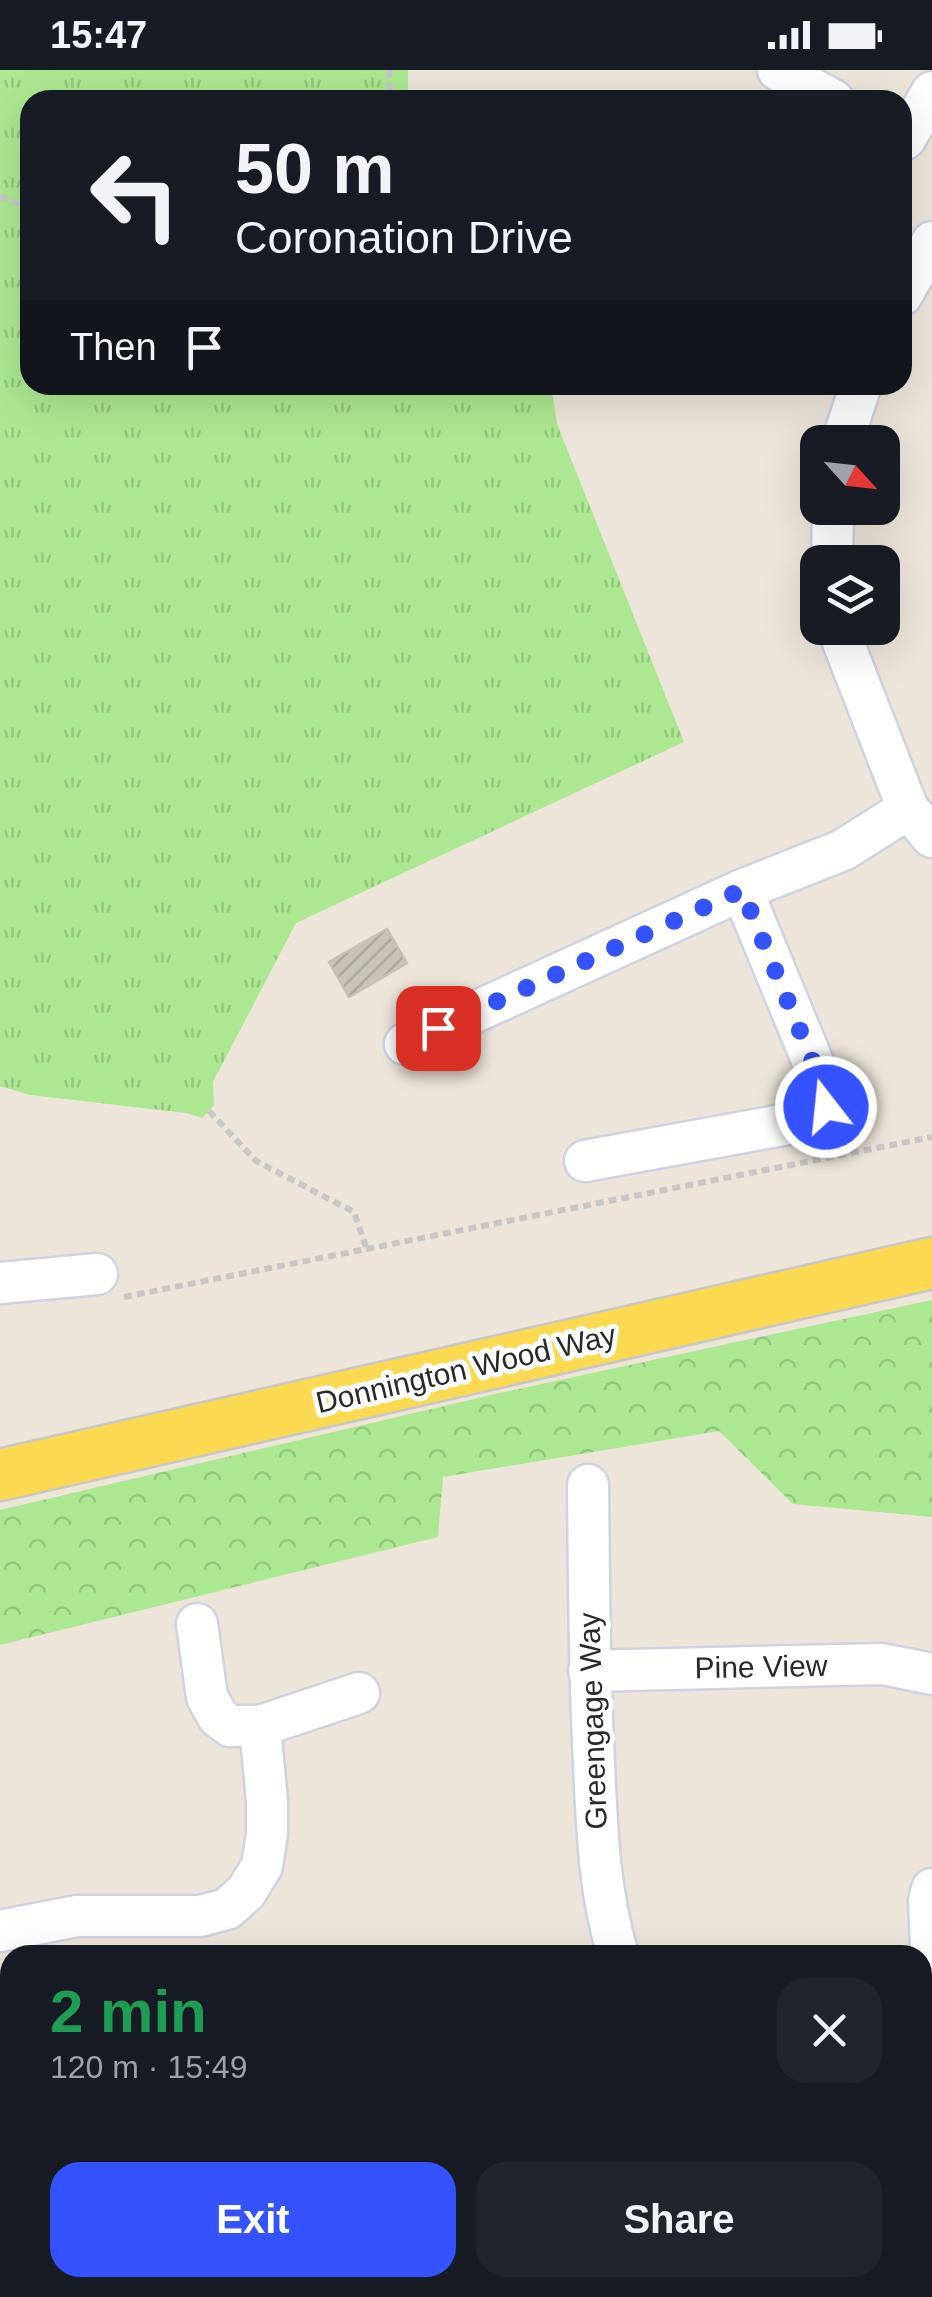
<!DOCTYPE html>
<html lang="en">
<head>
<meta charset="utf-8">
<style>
  body { margin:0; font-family:Arial,sans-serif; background:#20242c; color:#f1f3f6; height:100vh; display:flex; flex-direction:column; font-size:38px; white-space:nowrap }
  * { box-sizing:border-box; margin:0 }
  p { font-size:32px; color:#9ea1a6 }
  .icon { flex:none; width:55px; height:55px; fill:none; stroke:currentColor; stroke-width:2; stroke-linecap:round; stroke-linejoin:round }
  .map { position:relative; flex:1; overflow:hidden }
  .panel { position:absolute; left:0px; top:1875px; width:932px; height:352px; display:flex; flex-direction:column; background:#171b24; border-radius:30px 30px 0 0; box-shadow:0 10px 40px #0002 }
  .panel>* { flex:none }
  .banner { position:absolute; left:20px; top:20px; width:892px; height:305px; border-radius:30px; box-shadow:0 10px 40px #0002; background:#171b24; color:#f1f3f6; overflow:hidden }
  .needle { width:65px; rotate:117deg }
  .fabs { position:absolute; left:800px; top:355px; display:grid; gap:20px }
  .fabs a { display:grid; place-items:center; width:100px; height:100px; border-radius:20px; background:#171b24; box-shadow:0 10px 40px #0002; font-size:50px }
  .pin { position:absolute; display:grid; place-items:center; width:85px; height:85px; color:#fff; margin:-42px; border-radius:20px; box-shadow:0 5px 15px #0006 }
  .me { position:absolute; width:110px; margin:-55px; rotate:344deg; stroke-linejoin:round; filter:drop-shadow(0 0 8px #0008) }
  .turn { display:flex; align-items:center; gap:35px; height:210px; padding:0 50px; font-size:45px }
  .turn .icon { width:130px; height:130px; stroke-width:2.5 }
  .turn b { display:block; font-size:70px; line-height:85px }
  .then { display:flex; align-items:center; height:95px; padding:0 50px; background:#0003; gap:20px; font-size:38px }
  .round { display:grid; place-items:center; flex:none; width:105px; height:105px; border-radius:30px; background:#20242c }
  .overview { display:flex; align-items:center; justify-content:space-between; height:170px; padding:0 50px }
  h1 { font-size:60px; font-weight:700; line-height:75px; color:#1e9e55 }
  .button { display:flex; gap:20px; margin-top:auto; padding:20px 50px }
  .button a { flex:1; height:115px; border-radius:30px; background:#3453ff; color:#fff; font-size:40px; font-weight:700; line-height:115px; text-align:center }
  .button a+a { background:#20242c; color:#f1f3f6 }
  .status { display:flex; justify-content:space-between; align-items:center; height:70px; padding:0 50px; background:#171b24; direction:ltr }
  .status svg { height:28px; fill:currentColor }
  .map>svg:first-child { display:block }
</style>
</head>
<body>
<div class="status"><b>15:47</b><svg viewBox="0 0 49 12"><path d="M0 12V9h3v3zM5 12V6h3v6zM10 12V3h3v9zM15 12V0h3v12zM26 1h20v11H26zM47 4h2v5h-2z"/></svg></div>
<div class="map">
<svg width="932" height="2227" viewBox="0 0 932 2227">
  <defs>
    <pattern id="grass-tufts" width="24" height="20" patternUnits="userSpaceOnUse" patternTransform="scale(2.5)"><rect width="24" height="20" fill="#ace891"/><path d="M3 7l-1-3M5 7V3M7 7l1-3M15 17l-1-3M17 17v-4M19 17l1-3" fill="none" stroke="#94c77d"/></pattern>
    <pattern id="forest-crowns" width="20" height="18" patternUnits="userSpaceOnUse" patternTransform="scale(2.5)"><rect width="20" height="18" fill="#ace891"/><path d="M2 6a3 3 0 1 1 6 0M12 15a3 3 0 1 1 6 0" fill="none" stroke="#94c77d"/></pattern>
    <pattern id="building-hatch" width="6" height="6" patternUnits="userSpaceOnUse" patternTransform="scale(2.5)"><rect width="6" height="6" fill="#c8c2b9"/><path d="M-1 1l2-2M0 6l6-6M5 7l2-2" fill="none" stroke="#aca79f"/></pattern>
  </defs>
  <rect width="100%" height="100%" fill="#ede5d9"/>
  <path fill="url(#grass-tufts)" d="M 0,0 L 408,0 L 408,30 L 30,30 L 30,315 L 551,315 L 557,354 L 684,672 L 296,853 L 213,1012 L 214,1035 L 202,1048 L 186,1043 L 30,1025 L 0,1016 Z"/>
  <path fill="url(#forest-crowns)" d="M 932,1230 L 932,1447 L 793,1434 L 719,1361 L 443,1407 L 438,1467 L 0,1575 L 0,1440 L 504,1322 Z"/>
  <path fill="url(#building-hatch)" stroke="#c8c1b3" stroke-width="2.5" d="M 387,859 L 407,893 L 349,927 L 329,892 Z"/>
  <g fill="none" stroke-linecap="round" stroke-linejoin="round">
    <g stroke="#ced2e3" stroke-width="45">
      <g id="minor">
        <path d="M 778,0 L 833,30"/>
        <path d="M 905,69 L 932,22"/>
        <path d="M 902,225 L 932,172"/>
        <path d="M 842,372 L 861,315"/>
        <path d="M 832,492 L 833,438"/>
        <path d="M 908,739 L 932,767"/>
        <path d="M 405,974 L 742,820 L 843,780 L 908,739 L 843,572 L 841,558"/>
        <path d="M 585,1091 L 793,1053 C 812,1048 825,1047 826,1024 L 742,820"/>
        <path d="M 0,1213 L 97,1204"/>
        <path d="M 588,1415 C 589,1508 589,1601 594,1694 C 597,1760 599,1822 618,1885"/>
        <path d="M 197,1554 L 207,1627 L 218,1647 L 230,1656 L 260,1656 L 359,1623"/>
        <path d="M 589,1601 L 882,1594 L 932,1604"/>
        <path d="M 932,1819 L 929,1831 L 932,1899"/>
        <path d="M 0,1861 L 77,1846 L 200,1846 L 227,1839 L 246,1822 L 262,1796 L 267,1764 L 267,1731 L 260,1656"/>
        <path d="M 0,2100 L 10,2100"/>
        <path d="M 922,2118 L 932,2116"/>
        <path d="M 922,2189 L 932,2186"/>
        <path d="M 227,2218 L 235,2227"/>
        <path d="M 889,2218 L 890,2227"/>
        <path d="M 132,2227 L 134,2218"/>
        <path d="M 306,2227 L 318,2218"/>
        <path d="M 594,2227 L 594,2218"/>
      </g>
    </g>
    <g stroke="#c7c7c7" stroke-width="55">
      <path id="major" d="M 0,1405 L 932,1193"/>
    </g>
    <g stroke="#c7c7c7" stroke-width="6" stroke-dasharray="8 5" stroke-linecap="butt">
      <path d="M 389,0 L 390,30"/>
      <path d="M 0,126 L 30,139"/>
      <path d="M 209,1041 L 256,1091 L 354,1142 L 367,1180"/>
      <path d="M 124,1227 L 932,1067"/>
    </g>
    <use href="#minor" stroke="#fff" stroke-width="40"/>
    <use href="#major" stroke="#fbd950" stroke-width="50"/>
  </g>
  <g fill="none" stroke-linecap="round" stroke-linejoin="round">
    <path stroke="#3453ff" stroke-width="18" stroke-dasharray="0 32.4" d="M 438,958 L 742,820 L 826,1024 L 826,1037"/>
  </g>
  <g text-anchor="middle" stroke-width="10" stroke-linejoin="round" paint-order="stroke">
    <g font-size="30" fill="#292929" stroke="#fff">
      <text transform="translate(466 1299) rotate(-13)" y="10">Donnington Wood Way</text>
      <text transform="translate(761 1597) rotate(-1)" y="10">Pine View</text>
      <text transform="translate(593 1651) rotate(-92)" y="10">Greengage Way</text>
    </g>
  </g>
</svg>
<div class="fabs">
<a><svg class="needle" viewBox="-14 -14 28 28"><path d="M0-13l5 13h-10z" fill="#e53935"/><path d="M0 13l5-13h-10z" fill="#9ea1a6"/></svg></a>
<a><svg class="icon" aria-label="layers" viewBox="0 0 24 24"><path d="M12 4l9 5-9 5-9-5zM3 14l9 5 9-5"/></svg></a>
</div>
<div class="pin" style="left:438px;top:958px;background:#d93025"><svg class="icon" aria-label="arrive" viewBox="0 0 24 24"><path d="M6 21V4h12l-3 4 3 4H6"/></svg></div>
<svg class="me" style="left:826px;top:1037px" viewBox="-20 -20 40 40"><circle r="17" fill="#3453ff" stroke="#fff" stroke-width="3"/><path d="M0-11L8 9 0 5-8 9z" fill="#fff"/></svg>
<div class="banner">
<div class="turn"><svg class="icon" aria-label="left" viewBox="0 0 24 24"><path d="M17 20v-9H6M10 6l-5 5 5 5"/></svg><div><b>50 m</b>Coronation Drive</div></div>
<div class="then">Then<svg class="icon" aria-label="arrive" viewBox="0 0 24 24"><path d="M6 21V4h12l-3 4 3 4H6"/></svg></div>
</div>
<section class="panel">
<div class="overview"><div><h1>2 min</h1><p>120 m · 15:49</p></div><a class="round"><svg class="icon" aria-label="close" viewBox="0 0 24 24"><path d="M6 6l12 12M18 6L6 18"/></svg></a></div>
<div class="button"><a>Exit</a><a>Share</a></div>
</section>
</div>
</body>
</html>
